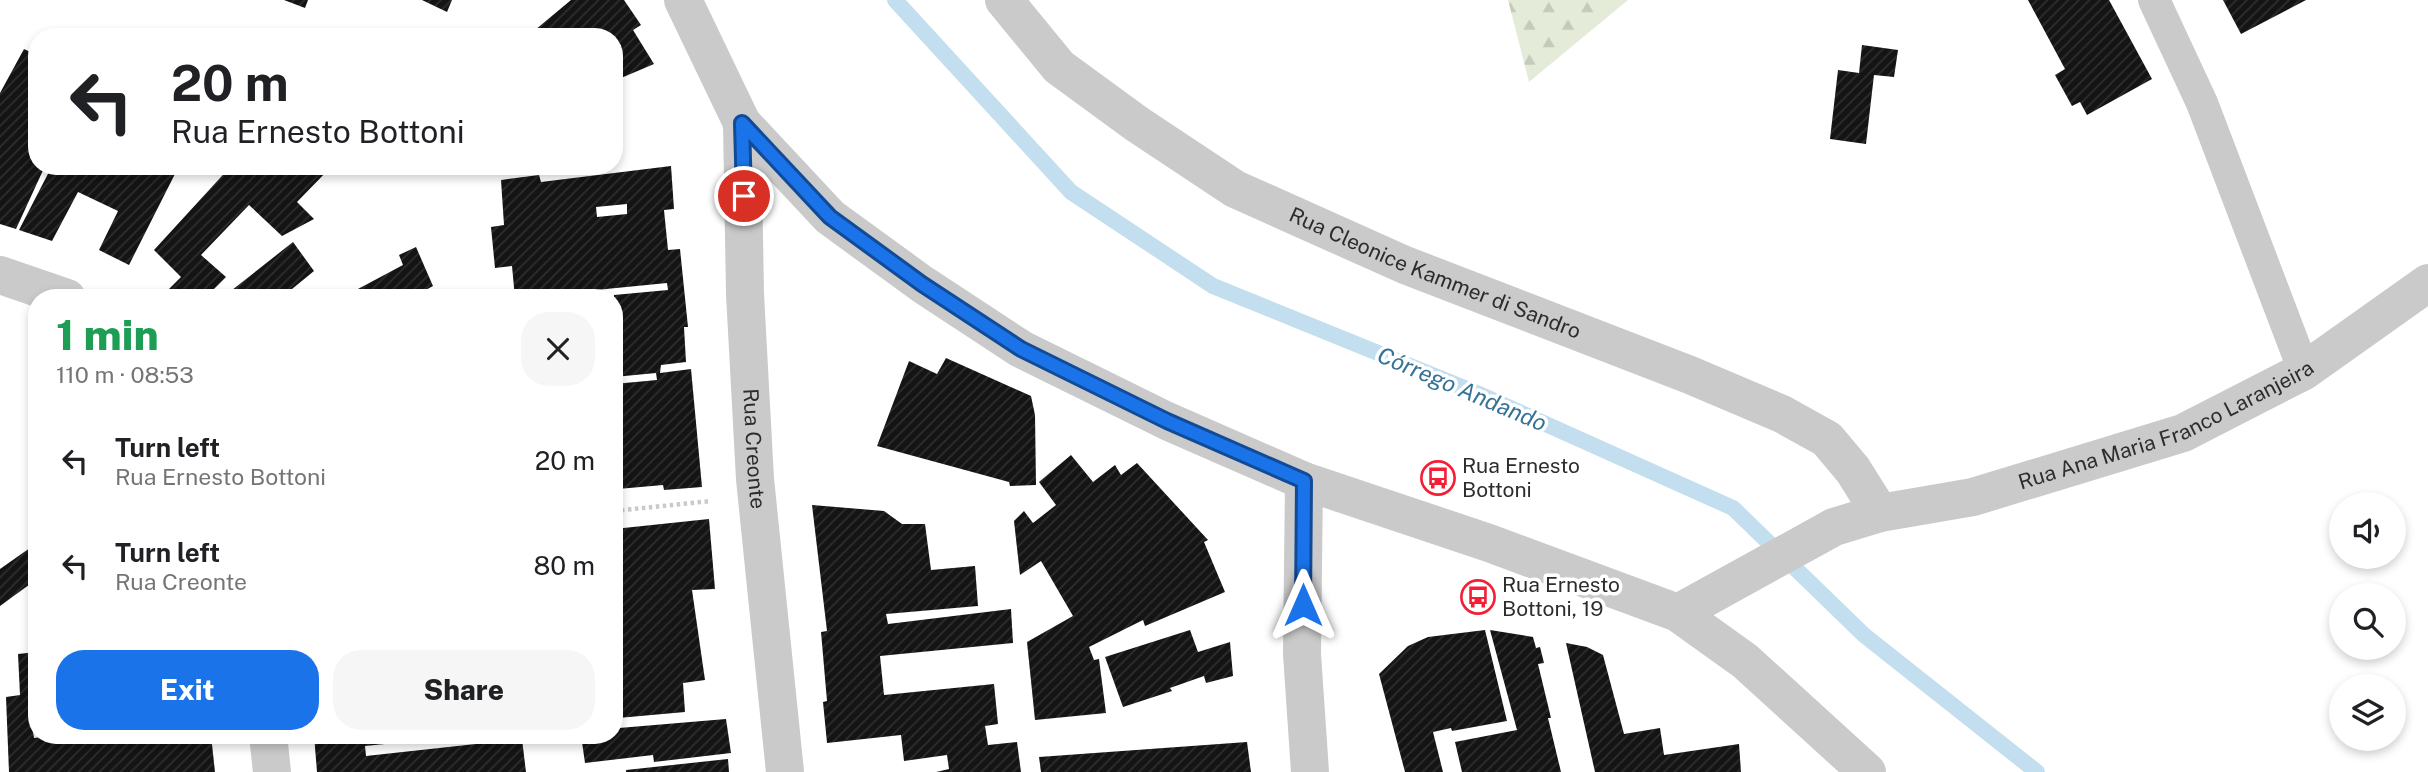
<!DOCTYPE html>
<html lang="en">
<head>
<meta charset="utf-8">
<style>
  body { margin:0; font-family:"Public Sans",sans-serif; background:#f6f6f6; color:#202124; height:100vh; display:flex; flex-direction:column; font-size:26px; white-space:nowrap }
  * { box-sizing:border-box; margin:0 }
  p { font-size:23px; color:#757577 }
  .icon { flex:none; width:38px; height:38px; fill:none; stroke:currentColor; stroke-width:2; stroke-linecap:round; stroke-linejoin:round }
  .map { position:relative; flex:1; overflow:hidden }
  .panel { position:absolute; left:28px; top:289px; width:595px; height:455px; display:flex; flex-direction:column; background:#fff; border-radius:28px; box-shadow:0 4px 10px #0003 }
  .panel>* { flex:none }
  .guide { position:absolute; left:28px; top:28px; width:595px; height:147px; border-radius:28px; box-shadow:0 4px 10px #0003; background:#fff; color:#202124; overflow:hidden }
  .controls { position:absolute; left:2329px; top:492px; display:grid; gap:14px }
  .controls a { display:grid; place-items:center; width:77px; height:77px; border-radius:50%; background:#fff; box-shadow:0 4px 10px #0003; font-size:35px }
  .pin { position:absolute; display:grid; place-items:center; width:60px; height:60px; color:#fff; margin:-30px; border:4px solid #fff; border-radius:50%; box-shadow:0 2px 7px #0007 }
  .me { position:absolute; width:77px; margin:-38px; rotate:0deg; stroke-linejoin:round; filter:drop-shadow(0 0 5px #0008) }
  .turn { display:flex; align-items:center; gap:24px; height:147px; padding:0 28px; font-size:32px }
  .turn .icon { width:91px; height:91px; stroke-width:2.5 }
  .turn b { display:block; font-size:49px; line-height:60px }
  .round { display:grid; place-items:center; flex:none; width:74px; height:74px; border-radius:28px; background:#f6f6f6 }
  .headline { display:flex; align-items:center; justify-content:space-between; height:119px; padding:0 28px }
  h1 { font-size:42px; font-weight:800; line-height:52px; color:#1e9e55 }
  .cta { display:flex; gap:14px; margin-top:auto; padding:14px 28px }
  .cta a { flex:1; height:80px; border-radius:28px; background:#1a73e8; color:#fff; font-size:28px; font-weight:800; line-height:80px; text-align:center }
  .cta a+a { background:#f6f6f6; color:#202124 }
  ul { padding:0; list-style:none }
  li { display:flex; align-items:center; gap:21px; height:105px; padding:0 28px }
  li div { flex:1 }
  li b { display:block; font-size:26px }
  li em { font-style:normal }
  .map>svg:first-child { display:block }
</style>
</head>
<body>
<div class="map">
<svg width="2428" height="772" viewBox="0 0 2428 772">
  <defs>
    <pattern id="forest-firs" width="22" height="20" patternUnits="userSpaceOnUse" patternTransform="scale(1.75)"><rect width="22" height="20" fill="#e4ecd9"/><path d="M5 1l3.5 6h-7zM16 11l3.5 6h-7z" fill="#c4cbbb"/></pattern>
    <pattern id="building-hatch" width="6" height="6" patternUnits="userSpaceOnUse" patternTransform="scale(1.75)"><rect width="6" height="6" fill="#141414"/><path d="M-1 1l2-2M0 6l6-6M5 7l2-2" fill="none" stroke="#2e2e2e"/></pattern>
  </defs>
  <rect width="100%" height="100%" fill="#fff"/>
  <path fill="url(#forest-firs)" d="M 1508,0 L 1628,0 L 1529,82 Z"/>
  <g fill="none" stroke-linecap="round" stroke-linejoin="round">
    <path stroke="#c3deee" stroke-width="16" d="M 895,0 L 1071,192 L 1213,286 L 1479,394 L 1733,508 L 1864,635 L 2037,772"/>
  </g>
  <g fill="url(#building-hatch)" fill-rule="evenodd">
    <path d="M 284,0 L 308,0 L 305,8 Z"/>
    <path d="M 422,0 L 452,0 L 447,12 Z"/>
    <path d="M 571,0 L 624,0 L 641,25 L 633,30 L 654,64 L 614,81 L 614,37 L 531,37 L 529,35 Z"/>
    <path d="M 2028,0 L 2109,0 L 2152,79 L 2087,115 L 2080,102 L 2072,106 L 2055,75 L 2065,69 Z"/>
    <path d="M 2223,0 L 2306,0 L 2241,34 Z"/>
    <path d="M 1862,45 L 1898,50 L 1894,77 L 1874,75 L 1866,144 L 1830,139 L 1838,70 L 1859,73 Z"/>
    <path d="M 24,49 L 37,55 L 37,166 L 45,166 L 16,229 L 0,224 L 0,93 Z"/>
    <path d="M 52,166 L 179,166 L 129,265 L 99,250 L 118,211 L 78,192 L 52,241 L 19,230 Z"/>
    <path d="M 231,166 L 332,166 L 297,202 L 314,219 L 282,236 L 249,205 L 201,255 L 226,277 L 205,298 L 167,298 L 163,295 L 181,277 L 154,250 Z"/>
    <path d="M 671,166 L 674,209 L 664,210 L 668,250 L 680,249 L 688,327 L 684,327 L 686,362 L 661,365 L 660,373 L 691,369 L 702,487 L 664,490 L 663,485 L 618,489 L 619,494 L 614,495 L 614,384 L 657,380 L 656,373 L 614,377 L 614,295 L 668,290 L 667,283 L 515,298 L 512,266 L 495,268 L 491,227 L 504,225 L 501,180 L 539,175 L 541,182 ZM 627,204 L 627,214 L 597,217 L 596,207 Z"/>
    <path d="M 293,242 L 314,271 L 281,298 L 230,298 L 227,294 Z"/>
    <path d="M 416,247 L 433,286 L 411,298 L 341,298 L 403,265 L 399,255 Z"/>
    <path d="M 946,358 L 1031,396 L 1035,415 L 1036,485 L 1010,486 L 1009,482 L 877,446 L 909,361 L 937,374 Z"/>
    <path d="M 1071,455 L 1093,482 L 1115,465 L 1121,475 L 1137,463 L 1208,540 L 1204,542 L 1225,592 L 1145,626 L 1143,620 L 1089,647 L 1094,660 L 1099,659 L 1106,713 L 1035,720 L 1027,642 L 1073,616 L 1041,561 L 1020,575 L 1014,521 L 1024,511 L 1033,523 L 1056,505 L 1039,482 Z"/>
    <path d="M 812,505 L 884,511 L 902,524 L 925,524 L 931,570 L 975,566 L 978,606 L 886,614 L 888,624 L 1011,609 L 1013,643 L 880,656 L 884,695 L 994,684 L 998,724 L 985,726 L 988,745 L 1017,742 L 1021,772 L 936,772 L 949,769 L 947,755 L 904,761 L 901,735 L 827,743 L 823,702 L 827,701 L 821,632 L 827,631 Z"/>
    <path d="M 709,519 L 715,589 L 692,590 L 705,680 L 683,683 L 685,712 L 618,718 L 619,728 L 726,719 L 731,753 L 654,762 L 653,755 L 585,763 L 581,735 L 614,735 L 614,529 Z"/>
    <path d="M 37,543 L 37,579 L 0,606 L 0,569 Z"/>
    <path d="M 1190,630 L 1198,652 L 1230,642 L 1233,676 L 1206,683 L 1204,676 L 1170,688 L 1172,691 L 1123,707 L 1105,657 Z"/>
    <path d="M 1485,630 L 1507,721 L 1452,731 L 1451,728 L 1433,732 L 1443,772 L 1405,772 L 1379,674 L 1408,646 L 1428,637 Z"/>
    <path d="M 1490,630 L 1533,637 L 1536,648 L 1540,647 L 1544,663 L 1538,664 L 1551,718 L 1548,718 L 1561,772 L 1462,772 L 1455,742 L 1517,730 Z"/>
    <path d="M 1566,643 L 1587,647 L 1603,655 L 1624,734 L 1660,728 L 1664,755 L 1739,744 L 1741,772 L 1595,772 Z"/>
    <path d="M 37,652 L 37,692 L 29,693 L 31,699 L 37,698 L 37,732 L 33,732 L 34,738 L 62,735 L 211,735 L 215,772 L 9,772 L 6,697 L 20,695 L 18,654 Z"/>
    <path d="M 314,735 L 454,735 L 454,737 L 365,746 L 366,756 L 522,739 L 526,772 L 317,772 Z"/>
    <path d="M 1247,742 L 1251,772 L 1041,772 L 1039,757 Z"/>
    <path d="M 728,759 L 729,772 L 626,772 L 626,770 Z"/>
  </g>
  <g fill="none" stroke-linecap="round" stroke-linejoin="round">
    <path stroke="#cacaca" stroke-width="4.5" stroke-dasharray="3.5 3.5" stroke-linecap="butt" d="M 614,511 L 711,501"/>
    <path stroke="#cacaca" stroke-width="32" d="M 2154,0 L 2202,103 L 2304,371"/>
    <g stroke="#cacaca" stroke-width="38">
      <path d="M 683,0 L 742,123 L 830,217 L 922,284 L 1021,349 L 1167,421 L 1304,481 L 1489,543 L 1678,613 L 1745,661 L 1867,772"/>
      <path id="s1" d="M 1004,0 L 1059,67 L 1137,124 L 1235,189 L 1405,265 L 1690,375 L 1782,414 L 1827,439 L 1853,470 L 1880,513"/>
      <path id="s2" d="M 742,123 L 745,294 L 755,479 L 785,772"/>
      <path d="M 0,275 L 67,298"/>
      <path d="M 1304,481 L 1302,654 L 1310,772"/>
      <path id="s3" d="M 1678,613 L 1834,527 L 1880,513 L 1973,497 L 2183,433 L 2304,371 L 2428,283"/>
      <path d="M 268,735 L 272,772"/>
    </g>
  </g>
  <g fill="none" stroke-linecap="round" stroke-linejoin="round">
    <g stroke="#114b97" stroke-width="18">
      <path id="route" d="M 744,196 L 742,123 L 830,217 L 922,284 L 1021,349 L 1167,421 L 1304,481 L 1303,605"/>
    </g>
    <use href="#route" stroke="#1a73e8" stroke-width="12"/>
  </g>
  <defs>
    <g id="bus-ring" transform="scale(1.75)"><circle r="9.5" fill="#fff" stroke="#f41f34" stroke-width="1.5"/><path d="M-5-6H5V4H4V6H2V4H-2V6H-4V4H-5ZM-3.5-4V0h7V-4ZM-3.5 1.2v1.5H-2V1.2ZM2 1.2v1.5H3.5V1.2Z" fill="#f41f34"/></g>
  </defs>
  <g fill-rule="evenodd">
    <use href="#bus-ring" x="1438" y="478"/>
    <use href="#bus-ring" x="1478" y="597"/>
  </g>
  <g text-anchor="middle" stroke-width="7" stroke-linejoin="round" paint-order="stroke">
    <g font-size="21" fill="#2d2d2d" stroke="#fff">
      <text dy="7" stroke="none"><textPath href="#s1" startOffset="518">Rua Cleonice Kammer di Sandro</textPath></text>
      <text dy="7" stroke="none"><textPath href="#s3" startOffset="527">Rua Ana Maria Franco Laranjeira</textPath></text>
      <text dy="7" stroke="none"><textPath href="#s2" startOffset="326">Rua Creonte</textPath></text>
    </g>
    <g font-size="21" fill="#2d2d2d" stroke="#fff" text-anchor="start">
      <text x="1462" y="473">Rua Ernesto<tspan x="1462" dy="24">Bottoni</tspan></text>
      <text x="1502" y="592">Rua Ernesto<tspan x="1502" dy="24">Bottoni, 19</tspan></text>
    </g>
    <g font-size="23" font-style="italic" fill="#347396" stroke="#fff">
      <text transform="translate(1462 389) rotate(23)" y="8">Córrego Andando</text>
    </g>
  </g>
</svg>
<div class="controls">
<a><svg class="icon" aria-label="sound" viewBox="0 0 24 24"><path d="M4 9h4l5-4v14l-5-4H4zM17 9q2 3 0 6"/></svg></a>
<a><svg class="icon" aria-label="search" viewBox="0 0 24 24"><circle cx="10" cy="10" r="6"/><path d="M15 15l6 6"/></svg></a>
<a><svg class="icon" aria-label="layers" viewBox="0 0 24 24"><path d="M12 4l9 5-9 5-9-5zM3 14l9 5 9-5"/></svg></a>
</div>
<div class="pin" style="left:744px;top:196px;background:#d93025"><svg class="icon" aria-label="arrive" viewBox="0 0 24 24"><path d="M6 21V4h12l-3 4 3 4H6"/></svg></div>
<svg class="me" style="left:1303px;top:605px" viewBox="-20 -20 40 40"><path d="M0-17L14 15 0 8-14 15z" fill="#1a73e8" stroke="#fff" stroke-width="4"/></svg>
<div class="guide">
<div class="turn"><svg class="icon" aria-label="left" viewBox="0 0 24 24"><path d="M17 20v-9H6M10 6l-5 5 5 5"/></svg><div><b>20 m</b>Rua Ernesto Bottoni</div></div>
</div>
<section class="panel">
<div class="headline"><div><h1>1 min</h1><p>110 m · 08:53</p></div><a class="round"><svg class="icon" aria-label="close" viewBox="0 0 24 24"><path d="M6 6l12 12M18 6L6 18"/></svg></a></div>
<ul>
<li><svg class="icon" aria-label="left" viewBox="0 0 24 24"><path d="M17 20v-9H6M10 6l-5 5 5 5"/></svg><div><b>Turn left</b><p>Rua Ernesto Bottoni</p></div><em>20 m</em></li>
<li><svg class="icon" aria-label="left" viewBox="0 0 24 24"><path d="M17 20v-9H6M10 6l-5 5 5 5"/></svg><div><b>Turn left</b><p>Rua Creonte</p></div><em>80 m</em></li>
</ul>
<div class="cta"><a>Exit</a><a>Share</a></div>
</section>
</div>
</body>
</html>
